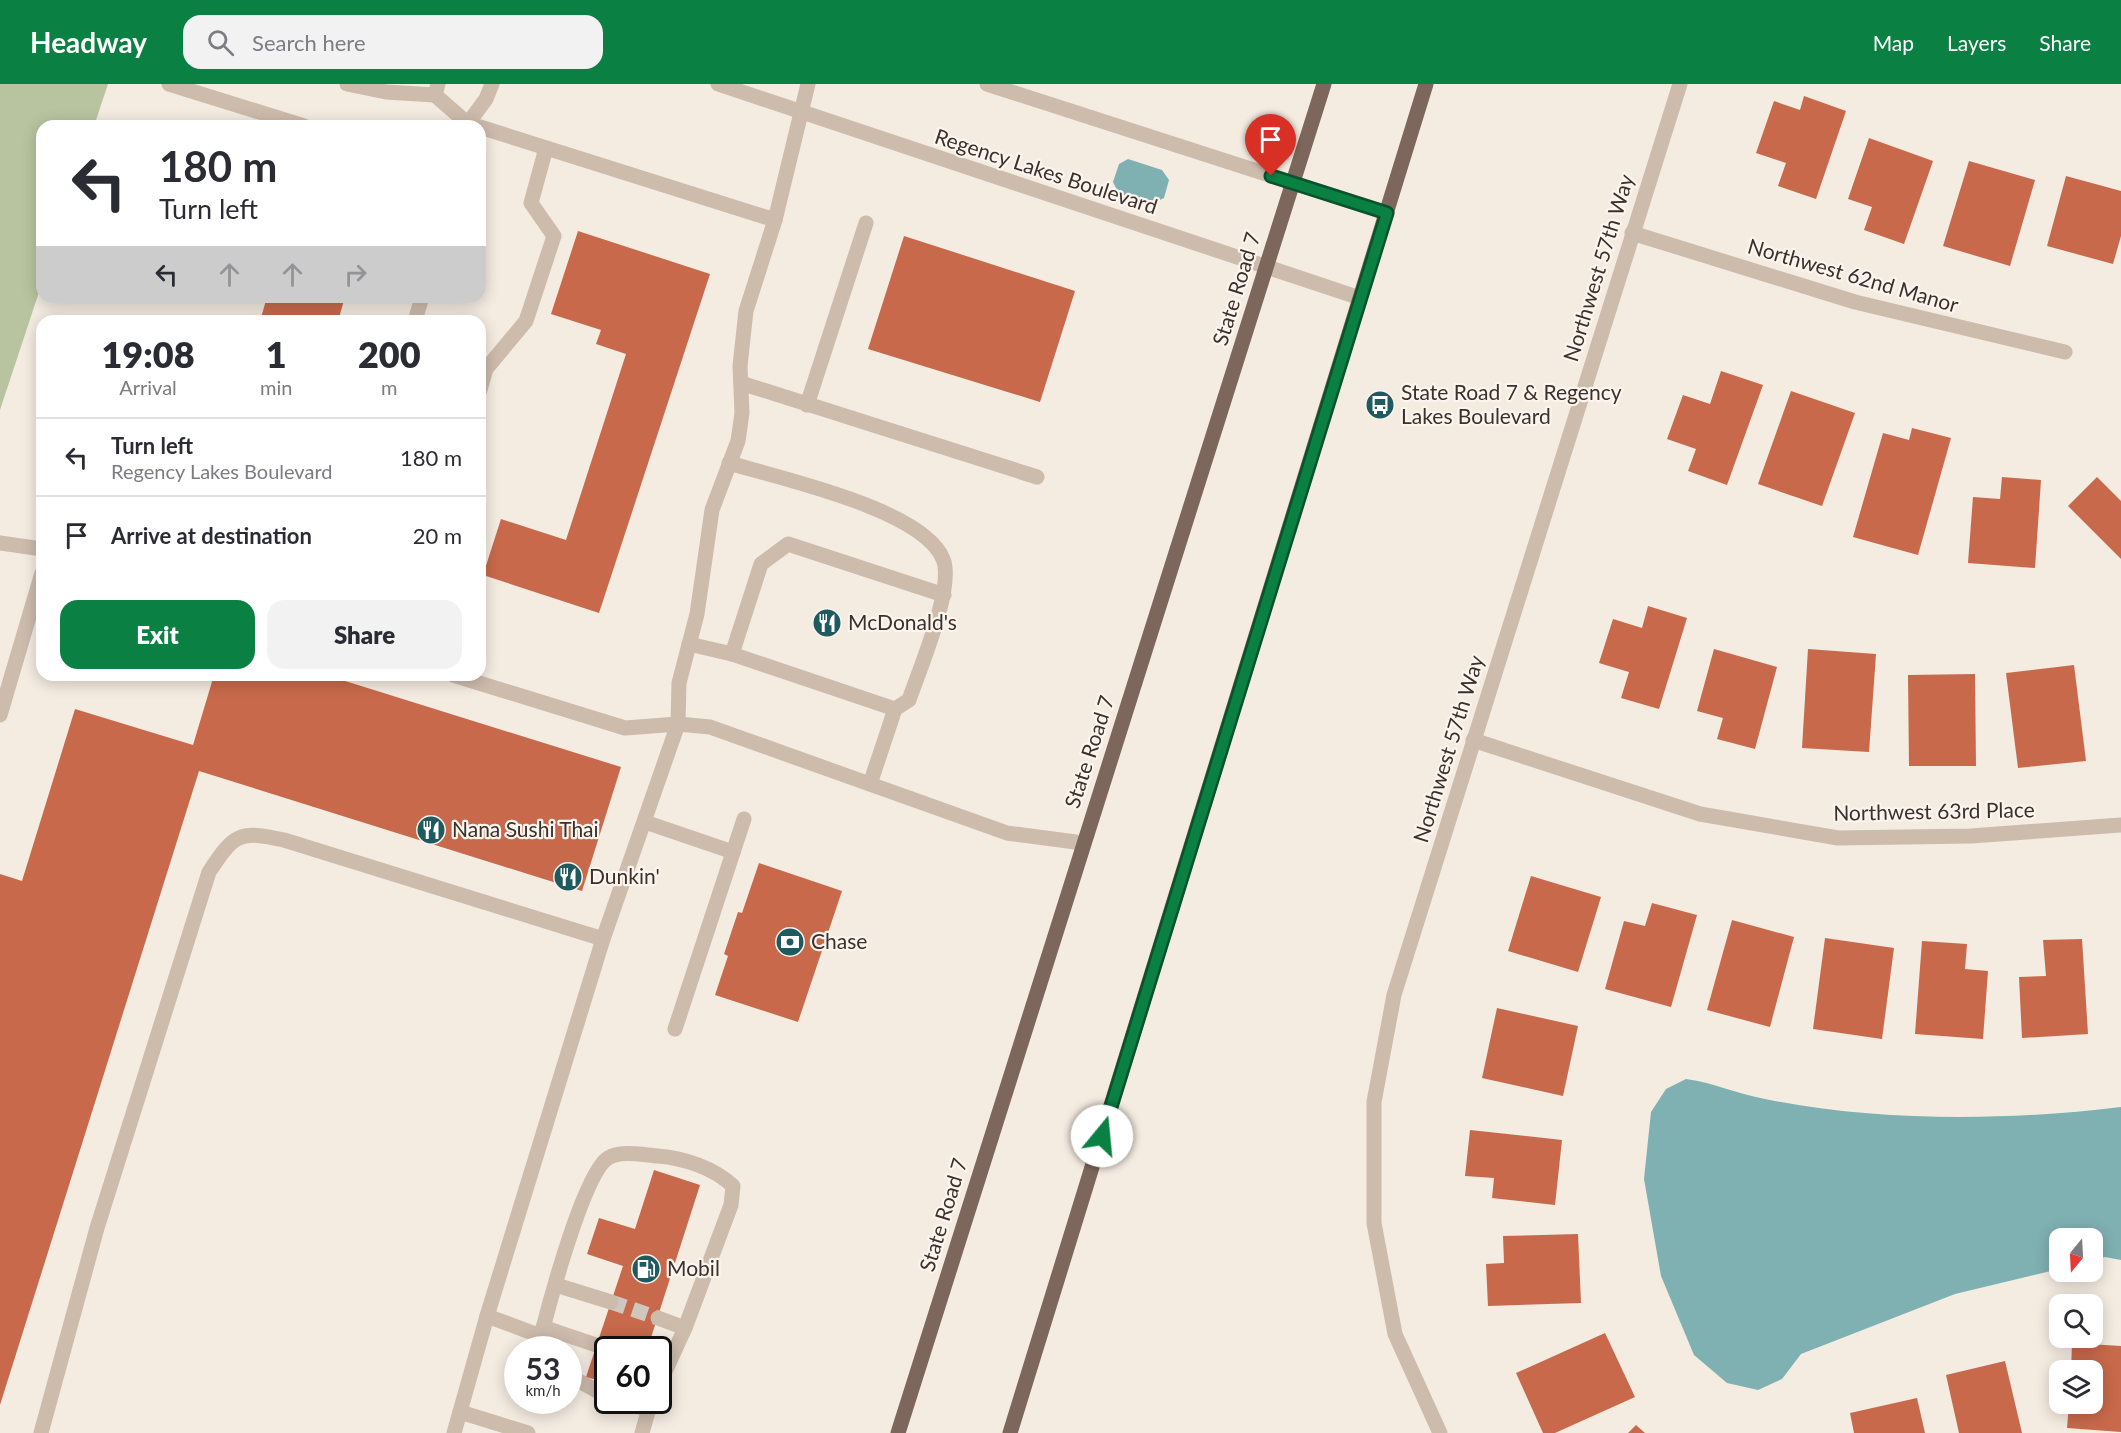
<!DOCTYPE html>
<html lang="en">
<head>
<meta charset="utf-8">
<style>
  body { margin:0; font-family:Lato,sans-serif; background:#f2f2f3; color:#2b2b33; height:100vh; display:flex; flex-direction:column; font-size:22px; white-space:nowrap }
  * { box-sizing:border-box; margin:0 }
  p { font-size:20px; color:#7c7c81 }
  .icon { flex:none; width:33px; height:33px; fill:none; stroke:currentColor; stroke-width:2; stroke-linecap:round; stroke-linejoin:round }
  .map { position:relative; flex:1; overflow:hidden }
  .details { position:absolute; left:36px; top:231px; width:450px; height:366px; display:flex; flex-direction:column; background:#fff; border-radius:18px; box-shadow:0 3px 15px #0003 }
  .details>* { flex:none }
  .hud { position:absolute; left:36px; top:36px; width:450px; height:183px; border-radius:18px; box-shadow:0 3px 15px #0003; background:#fff; color:#2b2b33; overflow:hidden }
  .needle { width:39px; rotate:198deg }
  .tools { position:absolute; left:2049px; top:1144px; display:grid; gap:12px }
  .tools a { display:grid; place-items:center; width:54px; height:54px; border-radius:12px; background:#fff; box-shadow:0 3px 15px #0003; font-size:30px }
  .speed { position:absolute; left:504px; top:1252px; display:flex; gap:12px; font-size:30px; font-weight:700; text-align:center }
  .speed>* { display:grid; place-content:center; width:78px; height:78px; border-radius:50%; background:#fff; box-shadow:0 3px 15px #0003; line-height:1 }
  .speed small { font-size:15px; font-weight:400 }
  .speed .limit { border:3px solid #111; border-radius:9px; background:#fff; color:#111 }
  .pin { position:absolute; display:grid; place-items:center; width:51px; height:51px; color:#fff; margin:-62px -26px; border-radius:50% 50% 50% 0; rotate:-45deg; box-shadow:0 0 6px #0007 }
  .pin .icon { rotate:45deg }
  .me { position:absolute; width:66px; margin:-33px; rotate:17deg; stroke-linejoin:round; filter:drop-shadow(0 0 4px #0008) }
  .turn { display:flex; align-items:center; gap:21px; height:126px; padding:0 24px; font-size:27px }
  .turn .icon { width:78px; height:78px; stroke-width:2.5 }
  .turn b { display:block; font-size:42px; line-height:51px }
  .lanes { display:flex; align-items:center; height:57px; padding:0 24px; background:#0003; justify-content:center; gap:30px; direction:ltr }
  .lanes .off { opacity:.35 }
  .eta { display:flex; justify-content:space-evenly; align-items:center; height:102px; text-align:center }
  .eta b { font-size:36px; font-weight:800; line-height:42px }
  .button { display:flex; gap:12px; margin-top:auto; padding:12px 24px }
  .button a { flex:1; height:69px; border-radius:18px; background:#0b8043; color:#fff; font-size:24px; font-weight:800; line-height:69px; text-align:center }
  .button a+a { background:#f2f2f3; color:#2b2b33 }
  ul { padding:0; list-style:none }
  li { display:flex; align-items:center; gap:18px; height:78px; padding:0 24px; border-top:2px solid #e1e1e2 }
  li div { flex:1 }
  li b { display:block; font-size:22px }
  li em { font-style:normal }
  header { display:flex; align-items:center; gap:36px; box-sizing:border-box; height:84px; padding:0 30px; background:#0b8043; color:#fff }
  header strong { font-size:28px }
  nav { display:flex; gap:33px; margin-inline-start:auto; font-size:21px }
  .search { width:420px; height:54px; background:#f2f2f3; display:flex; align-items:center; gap:15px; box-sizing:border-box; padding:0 21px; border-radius:18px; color:#7c7c81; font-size:22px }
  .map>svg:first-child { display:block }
</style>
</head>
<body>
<header>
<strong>Headway</strong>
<div class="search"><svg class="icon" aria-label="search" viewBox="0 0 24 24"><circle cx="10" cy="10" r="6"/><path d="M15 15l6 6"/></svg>Search here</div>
<nav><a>Map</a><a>Layers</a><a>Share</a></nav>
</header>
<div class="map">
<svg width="2121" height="1349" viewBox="0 0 2121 1349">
  <rect width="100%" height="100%" fill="#f4ebe1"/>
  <path fill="#b8c4a0" d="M 0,0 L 108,0 L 94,42 L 42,42 L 42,199 L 0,326 Z"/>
  <g fill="#7fb0b2">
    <path d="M 1128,75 L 1162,86 L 1169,96 L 1164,114 L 1151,120 L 1119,110 L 1113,98 L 1119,80 Z"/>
    <path d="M 1686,995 C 1715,999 1737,1010 1765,1015 C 1878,1038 2007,1037 2121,1023 L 2121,1176 L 2105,1173 L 2093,1176 L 2092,1155 L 2060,1155 L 2059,1185 L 1955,1210 L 1801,1270 L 1782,1295 L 1758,1306 L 1727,1299 L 1694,1271 L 1661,1192 L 1644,1095 L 1651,1028 L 1666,1005 Z"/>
  </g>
  <g fill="#c8694b">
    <path d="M 1804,12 L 1846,27 L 1816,115 L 1778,102 L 1786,79 L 1756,69 L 1774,17 L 1800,26 Z"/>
    <path d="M 1869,54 L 1933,77 L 1904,160 L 1864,146 L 1872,123 L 1848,115 Z"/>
    <path d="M 1969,77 L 2035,96 L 2010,182 L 1943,162 Z"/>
    <path d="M 2066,92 L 2121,107 L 2121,152 L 2113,180 L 2047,162 Z"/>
    <path d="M 578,147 L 710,190 L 599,529 L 483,491 L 501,435 L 566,456 L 626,270 L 596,260 L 601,246 L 551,230 Z"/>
    <path d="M 904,152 L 1075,207 L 1040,318 L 868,265 Z"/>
    <path d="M 267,213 L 345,213 L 338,237 L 260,237 Z"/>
    <path d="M 1721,287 L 1763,301 L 1727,401 L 1688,387 L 1696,365 L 1667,355 L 1683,311 L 1710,320 Z"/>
    <path d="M 1791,307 L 1855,329 L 1822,422 L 1758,400 Z"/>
    <path d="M 1912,344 L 1951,354 L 1918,471 L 1853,453 L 1883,349 L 1909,356 Z"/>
    <path d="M 2002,393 L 2041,396 L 2035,484 L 1968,479 L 1973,413 L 2000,415 Z"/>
    <path d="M 2097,393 L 2121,417 L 2121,475 L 2068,422 Z"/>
    <path d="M 1648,522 L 1687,534 L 1659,625 L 1621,614 L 1629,588 L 1599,579 L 1613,535 L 1642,544 Z"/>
    <path d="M 1714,565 L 1777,583 L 1755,665 L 1717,655 L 1723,634 L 1697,627 Z"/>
    <path d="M 1808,565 L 1876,570 L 1869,668 L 1802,664 Z"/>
    <path d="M 2074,581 L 2086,677 L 2018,684 L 2006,589 Z"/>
    <path d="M 1975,590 L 1976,682 L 1909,682 L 1908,591 Z"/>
    <path d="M 214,591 L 326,591 L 621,683 L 582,807 L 199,687 L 0,1321 L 0,790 L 22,797 L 75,625 L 193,661 Z"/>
    <path d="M 759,779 L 842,807 L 798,938 L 715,911 L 728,872 L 724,870 L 738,828 L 742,829 Z"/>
    <path d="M 1531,792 L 1601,813 L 1578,888 L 1508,867 Z"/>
    <path d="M 1652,819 L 1697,831 L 1671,923 L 1605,905 L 1624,837 L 1645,842 Z"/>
    <path d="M 1732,836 L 1794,853 L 1770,943 L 1707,926 Z"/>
    <path d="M 1825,854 L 1894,864 L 1882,955 L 1813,945 Z"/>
    <path d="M 2082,855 L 2088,950 L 2022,954 L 2019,893 L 2046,892 L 2043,856 Z"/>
    <path d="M 1922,857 L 1967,860 L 1965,885 L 1988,887 L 1983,955 L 1915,950 Z"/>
    <path d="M 1497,924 L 1578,942 L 1563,1012 L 1482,994 Z"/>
    <path d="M 1470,1046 L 1562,1056 L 1555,1121 L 1492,1114 L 1494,1094 L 1465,1092 Z"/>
    <path d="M 654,1086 L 700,1101 L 647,1266 L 608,1266 L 608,1299 L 586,1293 L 623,1182 L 587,1170 L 599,1134 L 635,1145 Z"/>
    <path d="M 1578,1150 L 1581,1219 L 1488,1222 L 1486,1180 L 1504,1179 L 1503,1152 Z"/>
    <path d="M 1605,1249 L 1635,1313 L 1555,1349 L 1543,1349 L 1516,1289 Z"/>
    <path d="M 2072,1259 L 2121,1262 L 2121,1348 L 2067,1344 L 2069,1320 L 2092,1320 L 2092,1287 L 2071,1287 Z"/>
    <path d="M 2005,1277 L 2022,1349 L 1959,1349 L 1946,1291 Z"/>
    <path d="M 1917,1314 L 1925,1349 L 1854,1349 L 1850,1329 Z"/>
    <path d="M 1636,1341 L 1645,1349 L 1628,1349 Z"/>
  </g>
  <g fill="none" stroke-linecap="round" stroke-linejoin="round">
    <g stroke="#cfc6bd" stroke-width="15" stroke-dasharray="15 8" stroke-linecap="butt">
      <path d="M 611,1218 L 658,1234"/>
      <path d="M 596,1261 L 612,1266"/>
    </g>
    <g stroke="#cdbbac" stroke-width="15">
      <path d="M 169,0 L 304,42"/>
      <path d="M 347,0 L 386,8 L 435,11"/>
      <path d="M 438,0 L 435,11 L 467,39 L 476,42"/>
      <path d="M 718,0 L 1360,214"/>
      <path d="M 987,0 L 1387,129"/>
      <path d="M 466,42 L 486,15 L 492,0"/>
      <path d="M 480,43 L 775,136"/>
      <path d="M 1632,149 L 1855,218 L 2065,268"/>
      <path d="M 415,237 L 422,213"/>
      <path d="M 741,299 L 1037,393"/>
      <path d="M 480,306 L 486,285 L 526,237 L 554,152 L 531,119 L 546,64"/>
      <path d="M 807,321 L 866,139"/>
      <path d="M 729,379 C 779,394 923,425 943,475 C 955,502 919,587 909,616 L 895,625 L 870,700"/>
      <path d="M 0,459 L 42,465"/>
      <path d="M 689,560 L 732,570 L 895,625"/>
      <path d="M 732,570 L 761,480 L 788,460 L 944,511"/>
      <path d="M 453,591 L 625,644 L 678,640 L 710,643 L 1007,749 L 1083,759"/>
      <path d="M 0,631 L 42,489"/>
      <path d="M 1473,656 L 1700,730 L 1838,754 L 1971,752 L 2121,741"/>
      <path d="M 645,738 L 733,768"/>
      <path d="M 675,945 L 744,735"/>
      <path d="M 556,1201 L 611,1218"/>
      <path d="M 487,1232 L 541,1252 L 549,1266"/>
      <path d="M 658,1234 L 685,1244"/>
      <path d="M 543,1243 L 596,1261"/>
      <path d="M 541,1252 C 549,1220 584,1089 608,1074 C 621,1066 643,1071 658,1072 C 684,1074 714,1084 733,1102 L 731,1121 L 685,1244 L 658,1303"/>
      <path d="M 568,1291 L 608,1313"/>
      <path d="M 619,1317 L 639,1323 L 651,1317"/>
      <path d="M 460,1328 L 528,1349"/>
      <path d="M 41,1349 L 97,1144 L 209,788 C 234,750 239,746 284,756 L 603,855"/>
      <path d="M 454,1349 L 487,1232 L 603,855 L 678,640 L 679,599 L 697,530 L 712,426 L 738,357 L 742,329 L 740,282 L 746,227 L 775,136 L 808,0"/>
      <path d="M 642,1349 L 651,1317"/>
      <path d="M 1440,1349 L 1395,1250 L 1374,1139 L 1374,1018 L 1394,911 L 1680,0"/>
    </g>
    <g stroke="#7d675c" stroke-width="15">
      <path d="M 898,1349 L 1324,0"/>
      <path d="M 1010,1349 L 1426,0"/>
    </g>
  </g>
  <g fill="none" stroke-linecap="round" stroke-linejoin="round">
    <g stroke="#07532c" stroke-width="15">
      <path id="route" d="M 1102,1052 L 1387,129 L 1271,92"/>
    </g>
    <use href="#route" stroke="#0b8043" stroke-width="10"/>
  </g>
  <defs>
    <g id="bus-disc" transform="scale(1.5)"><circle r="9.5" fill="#1f5a5e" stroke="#fbf5ee"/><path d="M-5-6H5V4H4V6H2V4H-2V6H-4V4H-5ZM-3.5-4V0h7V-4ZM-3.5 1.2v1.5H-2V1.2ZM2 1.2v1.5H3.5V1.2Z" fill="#fff"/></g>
    <g id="restaurant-disc" transform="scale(1.5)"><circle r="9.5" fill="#1f5a5e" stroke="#fbf5ee"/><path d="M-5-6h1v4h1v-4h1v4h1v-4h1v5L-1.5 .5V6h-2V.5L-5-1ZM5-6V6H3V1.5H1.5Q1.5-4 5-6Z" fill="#fff"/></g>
    <g id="bank-disc" transform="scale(1.5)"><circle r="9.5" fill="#1f5a5e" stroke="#fbf5ee"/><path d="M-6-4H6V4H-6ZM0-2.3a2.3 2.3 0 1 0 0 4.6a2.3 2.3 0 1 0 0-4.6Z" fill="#fff"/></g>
    <g id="fuel-disc" transform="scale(1.5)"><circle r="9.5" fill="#1f5a5e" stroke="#fbf5ee"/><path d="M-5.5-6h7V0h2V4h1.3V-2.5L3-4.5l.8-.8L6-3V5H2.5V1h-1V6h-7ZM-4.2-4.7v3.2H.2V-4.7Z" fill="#fff"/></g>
  </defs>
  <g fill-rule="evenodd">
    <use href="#bus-disc" x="1380" y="321"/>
    <use href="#restaurant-disc" x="827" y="539"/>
    <use href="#restaurant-disc" x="431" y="746"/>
    <use href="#restaurant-disc" x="568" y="793"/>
    <use href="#bank-disc" x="790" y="858"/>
    <use href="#fuel-disc" x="646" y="1185"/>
  </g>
  <g text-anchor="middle" stroke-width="4.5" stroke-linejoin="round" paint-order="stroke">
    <g font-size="21" fill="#3b302b" stroke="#fbf5ee">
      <text transform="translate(1046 88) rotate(18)" y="7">Regency Lakes Boulevard</text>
      <text transform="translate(1599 184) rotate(-73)" y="7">Northwest 57th Way</text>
      <text transform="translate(1853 192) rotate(16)" y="7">Northwest 62nd Manor</text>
      <text transform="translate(1237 205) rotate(-73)" y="7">State Road 7</text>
      <text transform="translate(1449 665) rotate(-73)" y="7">Northwest 57th Way</text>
      <text transform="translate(1090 668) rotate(-72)" y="7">State Road 7</text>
      <text transform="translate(1934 728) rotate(-1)" y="7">Northwest 63rd Place</text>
      <text transform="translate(944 1131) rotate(-73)" y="7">State Road 7</text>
    </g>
    <g font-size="21" fill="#3b302b" stroke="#fbf5ee" text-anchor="start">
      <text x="1401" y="316">State Road 7 &amp; Regency<tspan x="1401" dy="24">Lakes Boulevard</tspan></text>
      <text x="848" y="546">McDonald's</text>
      <text x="452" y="753">Nana Sushi Thai</text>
      <text x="589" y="800">Dunkin'</text>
      <text x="811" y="865">Chase</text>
      <text x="667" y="1192">Mobil</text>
    </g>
  </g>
</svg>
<div class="tools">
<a><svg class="needle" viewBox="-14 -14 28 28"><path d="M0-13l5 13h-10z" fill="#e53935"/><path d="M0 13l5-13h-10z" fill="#7c7c81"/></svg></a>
<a><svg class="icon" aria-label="search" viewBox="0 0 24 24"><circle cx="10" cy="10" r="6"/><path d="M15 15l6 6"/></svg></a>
<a><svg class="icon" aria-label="layers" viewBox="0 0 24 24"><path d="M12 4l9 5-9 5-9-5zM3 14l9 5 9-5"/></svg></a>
</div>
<div class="speed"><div>53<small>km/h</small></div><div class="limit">60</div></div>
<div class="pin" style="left:1271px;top:92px;background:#d93025"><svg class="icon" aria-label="arrive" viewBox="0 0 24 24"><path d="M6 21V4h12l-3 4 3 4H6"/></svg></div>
<svg class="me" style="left:1102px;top:1052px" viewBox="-20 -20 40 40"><circle r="19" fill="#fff"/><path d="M0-13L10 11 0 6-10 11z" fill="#0b8043"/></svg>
<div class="hud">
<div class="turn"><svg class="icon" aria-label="left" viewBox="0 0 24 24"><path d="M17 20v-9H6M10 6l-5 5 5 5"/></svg><div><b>180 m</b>Turn left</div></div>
<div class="lanes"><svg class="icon" aria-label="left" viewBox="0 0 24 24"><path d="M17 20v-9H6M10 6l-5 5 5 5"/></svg><svg class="icon off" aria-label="ahead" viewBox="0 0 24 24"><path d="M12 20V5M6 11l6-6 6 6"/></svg><svg class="icon off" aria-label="ahead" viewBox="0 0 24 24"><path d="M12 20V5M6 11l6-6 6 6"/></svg><svg class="icon off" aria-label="right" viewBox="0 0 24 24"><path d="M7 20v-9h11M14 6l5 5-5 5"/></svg></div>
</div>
<section class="details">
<div class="eta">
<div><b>19:08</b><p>Arrival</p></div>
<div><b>1</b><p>min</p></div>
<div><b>200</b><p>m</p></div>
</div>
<ul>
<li><svg class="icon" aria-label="left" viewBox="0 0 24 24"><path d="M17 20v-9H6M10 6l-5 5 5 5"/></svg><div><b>Turn left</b><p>Regency Lakes Boulevard</p></div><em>180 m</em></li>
<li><svg class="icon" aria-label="arrive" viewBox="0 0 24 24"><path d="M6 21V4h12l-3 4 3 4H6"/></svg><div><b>Arrive at destination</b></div><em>20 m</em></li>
</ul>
<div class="button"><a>Exit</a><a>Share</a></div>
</section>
</div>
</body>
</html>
